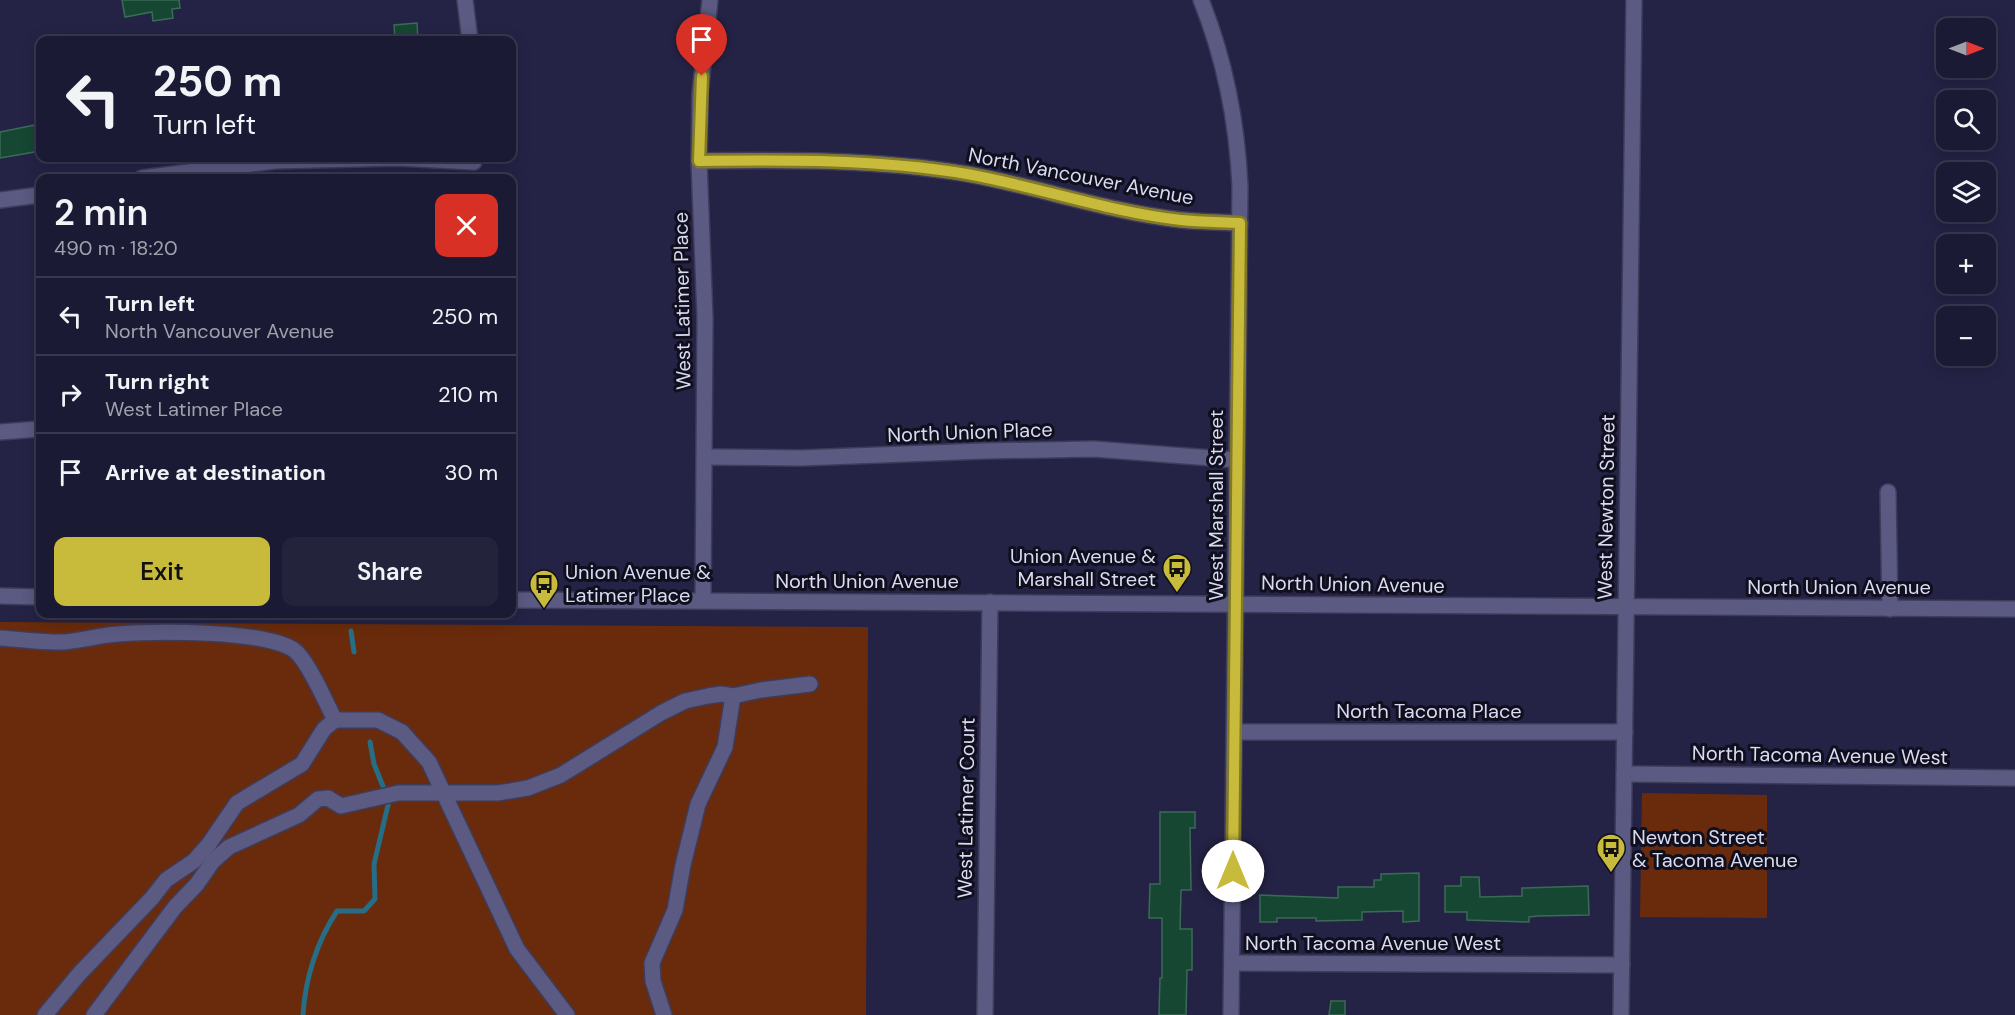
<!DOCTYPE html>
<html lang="en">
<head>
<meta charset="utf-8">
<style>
  body { margin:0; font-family:"DM Sans",sans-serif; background:#24233c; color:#f1f3f6; height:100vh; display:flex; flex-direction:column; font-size:22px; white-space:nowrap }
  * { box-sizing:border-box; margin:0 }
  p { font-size:20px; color:#a0a1ac }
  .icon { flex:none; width:33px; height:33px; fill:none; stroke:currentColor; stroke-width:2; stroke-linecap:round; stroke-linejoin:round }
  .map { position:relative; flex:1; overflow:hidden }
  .drawer { position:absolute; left:36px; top:174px; width:480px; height:444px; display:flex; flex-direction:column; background:#1b1a34; border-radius:12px; box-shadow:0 3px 15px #0003,0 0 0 2px #39384f }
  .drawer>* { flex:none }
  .top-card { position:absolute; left:36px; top:36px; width:480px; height:126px; border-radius:12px; box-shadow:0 3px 15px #0003,0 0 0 2px #39384f; background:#1b1a34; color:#f1f3f6; overflow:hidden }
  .needle { width:39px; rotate:90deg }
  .fabs { position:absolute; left:1936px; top:18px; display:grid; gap:12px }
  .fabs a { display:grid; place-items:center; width:60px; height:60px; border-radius:12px; background:#1b1a34; box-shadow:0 3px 15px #0003,0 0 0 2px #39384f; font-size:30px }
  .pin { position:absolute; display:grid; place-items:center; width:51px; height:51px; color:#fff; margin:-62px -26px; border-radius:50% 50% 50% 0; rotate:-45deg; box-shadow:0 0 6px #0007 }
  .pin .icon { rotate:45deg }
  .me { position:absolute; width:66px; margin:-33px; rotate:0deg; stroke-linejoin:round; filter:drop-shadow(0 0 4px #0008) }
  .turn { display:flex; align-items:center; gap:21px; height:126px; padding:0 18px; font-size:27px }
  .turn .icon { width:78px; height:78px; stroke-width:2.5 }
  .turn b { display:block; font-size:42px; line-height:51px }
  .round { display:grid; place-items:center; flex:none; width:63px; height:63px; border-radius:12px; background:#24233c }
  .summary { display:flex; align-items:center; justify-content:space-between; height:102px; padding:0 18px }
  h1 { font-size:36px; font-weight:600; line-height:45px }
  .action { display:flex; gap:12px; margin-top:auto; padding:12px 18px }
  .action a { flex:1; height:69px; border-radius:12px; background:#c8bb3b; color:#111; font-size:24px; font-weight:600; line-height:69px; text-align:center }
  .action a+a { background:#24233c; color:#f1f3f6 }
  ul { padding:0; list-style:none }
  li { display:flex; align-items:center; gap:18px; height:78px; padding:0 18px; border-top:2px solid #39384f }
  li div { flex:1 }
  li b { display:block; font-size:22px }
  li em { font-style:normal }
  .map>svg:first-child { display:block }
</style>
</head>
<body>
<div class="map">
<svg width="2015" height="1015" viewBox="0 0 2015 1015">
  <rect width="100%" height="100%" fill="#242346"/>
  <g fill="#692b0b">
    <path d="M 0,622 L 868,627 L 866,1015 L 0,1015 Z"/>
    <path d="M 1642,793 L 1767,795 L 1767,918 L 1640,917 Z"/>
  </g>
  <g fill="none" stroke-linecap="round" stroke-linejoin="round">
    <g stroke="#266e85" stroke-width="5">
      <path d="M 351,631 L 354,652"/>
      <path d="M 303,1015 C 305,979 317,941 337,911 L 364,911 L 375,899 L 374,864 L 389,801 L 374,764 L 370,742"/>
    </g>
  </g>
  <g fill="#154733" stroke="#3b6b56" stroke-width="1.5">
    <path d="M 122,0 L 179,0 L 180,8 L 172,9 L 173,18 L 153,21 L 152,12 L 125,17 Z"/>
    <path d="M 417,23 L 418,40 L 395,40 L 394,25 Z"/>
    <path d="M 40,124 L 40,151 L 0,158 L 0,132 Z"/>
    <path d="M 1160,812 L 1195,812 L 1195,828 L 1190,828 L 1191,890 L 1181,890 L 1180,929 L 1192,929 L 1192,970 L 1187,970 L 1186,1015 L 1159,1015 L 1160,978 L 1162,978 L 1162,918 L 1149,918 L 1150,884 L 1160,884 Z"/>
    <path d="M 1419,873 L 1419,921 L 1403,922 L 1403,911 L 1362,912 L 1362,920 L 1316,921 L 1316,918 L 1277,918 L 1277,922 L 1260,922 L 1260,895 L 1338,898 L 1338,887 L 1374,887 L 1374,880 L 1381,880 L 1381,874 Z"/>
    <path d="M 1461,877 L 1479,877 L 1480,897 L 1522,896 L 1522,888 L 1588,886 L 1589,915 L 1538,916 L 1529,917 L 1529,922 L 1467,920 L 1467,912 L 1445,912 L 1445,886 L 1461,886 Z"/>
    <path d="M 1331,1001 L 1345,1001 L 1345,1015 L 1329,1015 Z"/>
  </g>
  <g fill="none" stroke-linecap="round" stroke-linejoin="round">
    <g stroke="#3f3c5b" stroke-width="18">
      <g id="minor">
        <path d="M 465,0 L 470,40"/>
        <path d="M 1201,0 C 1225,60 1237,121 1240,186 L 1231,1015"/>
        <path d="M 699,161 C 789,160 878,159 967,174 C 1039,187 1109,212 1181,220 C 1201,222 1221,222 1240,223"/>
        <path d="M 142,178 L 275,161 L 397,158 L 474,162"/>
        <path d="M 0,200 L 40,195"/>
        <path d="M 0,432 L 40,429"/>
        <path d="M 705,457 L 801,458 L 983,451 L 1094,449 L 1237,460"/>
        <path d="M 1888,492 L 1890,609"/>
        <path d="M 0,596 L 40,597"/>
        <path d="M 512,600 L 2015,609"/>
        <path d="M 703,601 L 705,318 L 699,161 L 700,93 L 710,0"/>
        <path d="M 0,638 C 18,639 37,642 55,642 C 75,643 97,635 118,634 C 155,631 265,630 294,650 C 308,660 326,703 335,720 L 378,720 L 402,732 L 429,762 L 517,949 L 567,1015"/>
        <path d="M 1234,732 L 1625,732"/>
        <path d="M 1624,774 L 2015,778"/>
        <path d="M 1232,963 L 1622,965"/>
        <path d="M 45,1015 L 79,974 L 152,898 L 166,880 L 194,861 L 209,844 L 237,803 L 302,764 L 324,729 L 335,720"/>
        <path d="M 94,1015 L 175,907 L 197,884 L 213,861 L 229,847 L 299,815 L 318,799 L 328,798 L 341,806 L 398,793 L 498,793 L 528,788 L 561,775 L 661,713 L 685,701 L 708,696 L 721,694 L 733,696 L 761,690 L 810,684"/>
        <path d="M 664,1015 L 653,981 L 652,963 L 675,910 L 683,865 L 698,804 L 725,747 L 733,696"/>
        <path d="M 985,1015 L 990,602"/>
        <path d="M 1621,1015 L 1634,0"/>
      </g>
    </g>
    <use href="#minor" stroke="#5a5a82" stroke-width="15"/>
  </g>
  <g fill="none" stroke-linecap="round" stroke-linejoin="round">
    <g stroke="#827a26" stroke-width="15">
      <path id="route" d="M 702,76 L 699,161 C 788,160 878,159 967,174 C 1039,187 1109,212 1181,220 C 1201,222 1221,222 1240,223 L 1233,871"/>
    </g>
    <use href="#route" stroke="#c8bb3b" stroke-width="10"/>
  </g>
  <defs>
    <g id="bus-pin" transform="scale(1.5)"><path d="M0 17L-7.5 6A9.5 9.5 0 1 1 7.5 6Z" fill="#c8bb3b" stroke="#0f0f1e"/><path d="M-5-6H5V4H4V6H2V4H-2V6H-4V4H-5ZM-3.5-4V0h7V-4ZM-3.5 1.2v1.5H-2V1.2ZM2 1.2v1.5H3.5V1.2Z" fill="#111"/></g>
  </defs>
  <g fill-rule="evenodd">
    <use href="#bus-pin" x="1177" y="568"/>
    <use href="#bus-pin" x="544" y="584"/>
    <use href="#bus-pin" x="1611" y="848"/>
  </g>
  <g text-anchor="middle" stroke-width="6" stroke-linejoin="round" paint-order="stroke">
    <g font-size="20" fill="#dadbf2" stroke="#0f0f1e">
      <text transform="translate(1081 176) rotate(11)" y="7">North Vancouver Avenue</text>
      <text transform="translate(682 301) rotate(-91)" y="7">West Latimer Place</text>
      <text transform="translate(970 432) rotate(-2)" y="7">North Union Place</text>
      <text transform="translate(1216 505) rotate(-90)" y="7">West Marshall Street</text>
      <text transform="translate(1606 507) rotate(-89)" y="7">West Newton Street</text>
      <text x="867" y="588">North Union Avenue</text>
      <text transform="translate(1353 584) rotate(1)" y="7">North Union Avenue</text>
      <text x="1839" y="594">North Union Avenue</text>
      <text x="1429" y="718">North Tacoma Place</text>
      <text transform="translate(1820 755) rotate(1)" y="7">North Tacoma Avenue West</text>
      <text transform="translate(966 808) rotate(-89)" y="7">West Latimer Court</text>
      <text x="1373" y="950">North Tacoma Avenue West</text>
    </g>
    <g font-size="20" fill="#dadbf2" stroke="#0f0f1e" text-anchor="start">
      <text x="1156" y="563" text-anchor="end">Union Avenue &amp;<tspan x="1156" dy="23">Marshall Street</tspan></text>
      <text x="565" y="579">Union Avenue &amp;<tspan x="565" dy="23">Latimer Place</tspan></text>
      <text x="1632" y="844">Newton Street<tspan x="1632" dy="23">&amp; Tacoma Avenue</tspan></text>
    </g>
  </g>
</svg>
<div class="fabs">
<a><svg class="needle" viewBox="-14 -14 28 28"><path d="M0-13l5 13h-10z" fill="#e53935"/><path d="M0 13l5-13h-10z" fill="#a0a1ac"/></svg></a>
<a><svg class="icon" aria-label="search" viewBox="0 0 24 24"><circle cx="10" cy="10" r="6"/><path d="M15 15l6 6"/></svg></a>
<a><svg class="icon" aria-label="layers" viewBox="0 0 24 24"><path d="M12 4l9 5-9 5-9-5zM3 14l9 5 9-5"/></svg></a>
<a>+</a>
<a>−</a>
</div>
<div class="pin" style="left:702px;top:76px;background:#d93025"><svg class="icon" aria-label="arrive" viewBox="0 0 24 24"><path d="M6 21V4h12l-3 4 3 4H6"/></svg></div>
<svg class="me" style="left:1233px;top:871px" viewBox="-20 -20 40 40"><circle r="19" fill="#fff"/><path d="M0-13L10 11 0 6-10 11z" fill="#c8bb3b"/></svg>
<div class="top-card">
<div class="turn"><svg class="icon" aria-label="left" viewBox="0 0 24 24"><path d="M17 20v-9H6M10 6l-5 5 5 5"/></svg><div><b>250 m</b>Turn left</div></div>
</div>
<section class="drawer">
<div class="summary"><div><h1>2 min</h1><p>490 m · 18:20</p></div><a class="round" style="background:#d93025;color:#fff"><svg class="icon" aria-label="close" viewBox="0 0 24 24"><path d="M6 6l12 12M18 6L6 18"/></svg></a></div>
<ul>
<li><svg class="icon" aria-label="left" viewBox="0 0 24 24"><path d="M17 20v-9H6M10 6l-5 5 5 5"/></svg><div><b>Turn left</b><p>North Vancouver Avenue</p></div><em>250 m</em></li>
<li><svg class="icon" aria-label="right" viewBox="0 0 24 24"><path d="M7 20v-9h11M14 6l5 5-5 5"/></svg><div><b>Turn right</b><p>West Latimer Place</p></div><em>210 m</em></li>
<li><svg class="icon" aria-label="arrive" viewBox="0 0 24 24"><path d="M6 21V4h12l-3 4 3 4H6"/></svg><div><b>Arrive at destination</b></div><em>30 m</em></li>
</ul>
<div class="action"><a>Exit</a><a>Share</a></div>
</section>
</div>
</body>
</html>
